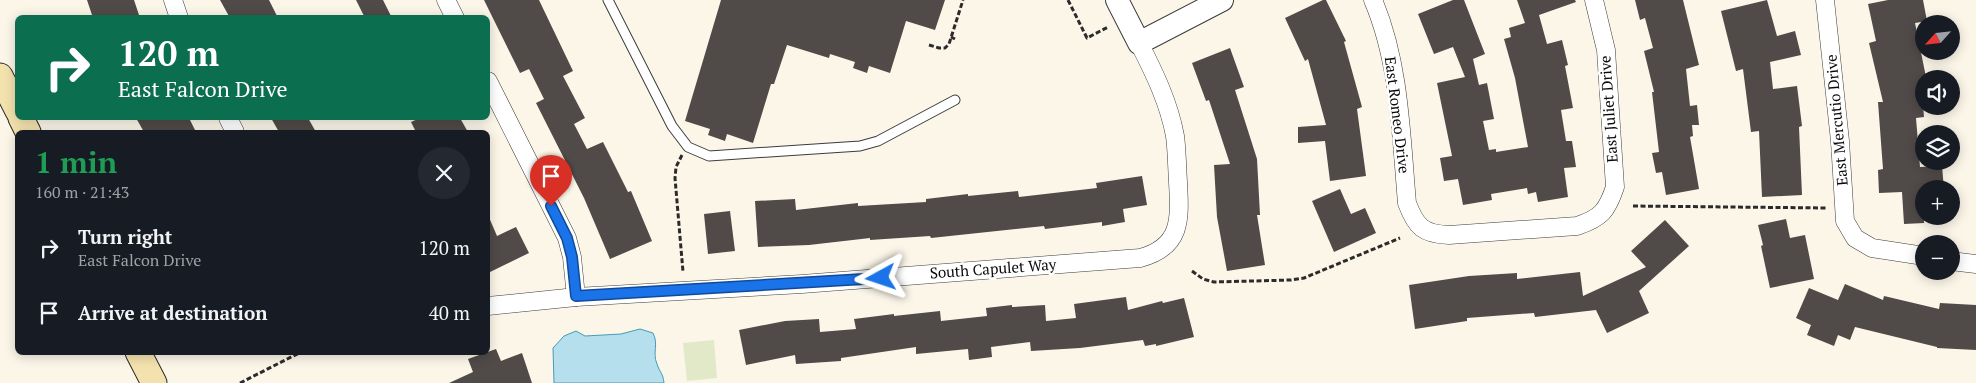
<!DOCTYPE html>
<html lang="en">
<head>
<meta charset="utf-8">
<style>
  body { margin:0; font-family:"PT Serif",serif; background:#242831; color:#f1f3f6; height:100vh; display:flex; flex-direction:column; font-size:19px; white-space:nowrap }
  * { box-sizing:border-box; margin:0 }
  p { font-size:16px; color:#9ea1a6 }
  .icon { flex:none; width:28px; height:28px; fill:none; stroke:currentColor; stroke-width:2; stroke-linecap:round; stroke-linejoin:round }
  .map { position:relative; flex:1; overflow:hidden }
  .panel { position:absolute; left:15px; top:130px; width:475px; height:225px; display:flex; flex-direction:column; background:#171b24; border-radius:8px; box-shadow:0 2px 12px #0003 }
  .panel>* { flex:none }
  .banner { position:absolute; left:15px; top:15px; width:475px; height:105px; border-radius:8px; box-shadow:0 2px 12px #0003; background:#0b6e4f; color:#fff; overflow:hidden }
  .needle { width:32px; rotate:243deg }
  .controls { position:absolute; left:1915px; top:15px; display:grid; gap:10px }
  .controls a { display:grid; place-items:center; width:45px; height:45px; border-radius:50%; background:#171b24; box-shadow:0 2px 12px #0003; font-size:25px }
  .pin { position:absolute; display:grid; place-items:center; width:42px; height:42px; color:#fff; margin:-51px -21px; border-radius:50% 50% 50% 0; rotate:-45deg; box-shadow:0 0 5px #0007 }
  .pin .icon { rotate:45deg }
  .me { position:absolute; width:55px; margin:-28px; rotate:265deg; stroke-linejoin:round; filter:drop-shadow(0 0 4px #0008) }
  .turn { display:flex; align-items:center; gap:18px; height:105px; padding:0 20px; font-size:22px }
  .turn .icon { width:65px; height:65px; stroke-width:2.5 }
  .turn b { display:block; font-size:35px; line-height:42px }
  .round { display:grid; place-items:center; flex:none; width:52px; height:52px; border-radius:26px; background:#242831 }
  .summary { display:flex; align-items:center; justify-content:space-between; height:85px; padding:0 20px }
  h1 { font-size:30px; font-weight:600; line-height:38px; color:#1e9e55 }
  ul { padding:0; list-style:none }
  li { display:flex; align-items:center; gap:15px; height:65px; padding:0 20px }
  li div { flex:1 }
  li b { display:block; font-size:19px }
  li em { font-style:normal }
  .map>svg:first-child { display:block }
</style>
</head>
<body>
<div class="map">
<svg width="1976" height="383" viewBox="0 0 1976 383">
  <rect width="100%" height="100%" fill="#fcf6e9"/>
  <path fill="#e2e9c9" d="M 714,340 L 717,378 L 687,381 L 683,343 Z"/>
  <path fill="#b5dfec" stroke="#469ab9" d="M 640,329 L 653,333 C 659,345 652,352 657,364 C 660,373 663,373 664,383 L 554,383 L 553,348 L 564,336 L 576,331 L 585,336 L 621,334 Z"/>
  <g fill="#504a48">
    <path d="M 87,0 L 134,0 L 139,15 L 132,18 L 93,18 Z"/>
    <path d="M 220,0 L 269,0 L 278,18 L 230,18 Z"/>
    <path d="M 356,0 L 383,0 L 392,18 L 365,18 Z"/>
    <path d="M 484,0 L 539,0 L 573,71 L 563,76 L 585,118 L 574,124 L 587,149 L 603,142 L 628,192 L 631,191 L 652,241 L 610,259 L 584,198 L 536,103 L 544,99 L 529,69 L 520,73 Z"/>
    <path d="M 721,0 L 945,0 L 935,30 L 906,21 L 890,73 L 869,66 L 867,73 L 853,68 L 855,62 L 830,54 L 829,58 L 787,45 L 774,84 L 771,84 L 753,143 L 727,134 L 725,141 L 708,135 L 710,129 L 685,121 Z"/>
    <path d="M 1323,0 L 1326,0 L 1346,41 L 1344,42 L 1362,107 L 1357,109 L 1366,176 L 1330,181 L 1325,141 L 1298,143 L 1298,127 L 1326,125 L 1308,59 L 1305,61 L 1285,18 Z"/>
    <path d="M 1453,0 L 1464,0 L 1485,54 L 1473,59 L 1479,85 L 1487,83 L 1494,119 L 1483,121 L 1489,150 L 1496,149 L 1496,152 L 1528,147 L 1515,78 L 1504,39 L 1511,37 L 1509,28 L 1525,23 L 1517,0 L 1575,0 L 1576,2 L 1539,15 L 1547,44 L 1562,40 L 1568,65 L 1565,66 L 1573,108 L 1561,110 L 1566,141 L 1572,141 L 1576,167 L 1564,168 L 1568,197 L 1538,202 L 1536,192 L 1528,194 L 1527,188 L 1491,194 L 1492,200 L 1463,205 L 1458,179 L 1444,181 L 1440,158 L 1452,156 L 1437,83 L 1465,77 L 1453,47 L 1434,54 L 1418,14 Z"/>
    <path d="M 1635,0 L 1683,0 L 1699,65 L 1686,69 L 1690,106 L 1697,105 L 1699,125 L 1692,125 L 1693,136 L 1690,137 L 1699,189 L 1666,195 L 1662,172 L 1656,173 L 1652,153 L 1659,152 L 1652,92 L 1654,92 L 1644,51 L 1653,48 L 1645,18 L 1640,20 Z"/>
    <path d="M 1767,0 L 1777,36 L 1795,31 L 1801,55 L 1770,62 L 1773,89 L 1797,86 L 1802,126 L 1799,127 L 1802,195 L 1762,197 L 1759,131 L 1751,132 L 1743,69 L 1736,71 L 1721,11 Z"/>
    <path d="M 1888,0 L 1923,0 L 1927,21 L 1915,23 L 1926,77 L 1921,78 L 1924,117 L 1916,118 L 1920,167 L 1942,166 L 1944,189 L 1924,189 L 1924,223 L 1904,224 L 1902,192 L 1879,193 L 1878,170 L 1883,169 L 1878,102 L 1883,102 L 1869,43 L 1876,41 L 1868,4 Z"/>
    <path d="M 1230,48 L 1244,87 L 1235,90 L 1257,159 L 1260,215 L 1257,215 L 1265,265 L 1227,271 L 1217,217 L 1214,165 L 1230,164 L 1209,100 L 1206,101 L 1192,63 Z"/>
    <path d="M 136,118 L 189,118 L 196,132 L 144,132 Z"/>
    <path d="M 271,118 L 308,118 L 316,132 L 279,132 Z"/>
    <path d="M 420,118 L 460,118 L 468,132 L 416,132 L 411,122 Z"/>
    <path d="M 1142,176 L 1147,205 L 1123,209 L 1125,222 L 1102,226 L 1102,222 L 1045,229 L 1044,226 L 931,238 L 930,236 L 870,240 L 870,238 L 809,245 L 758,247 L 755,201 L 795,199 L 796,210 L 858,203 L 858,206 L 926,202 L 926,199 L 968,194 L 968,196 L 1018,191 L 1019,197 L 1097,188 L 1096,183 Z"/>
    <path d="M 1340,189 L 1351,214 L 1365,208 L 1376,233 L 1334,252 L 1312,201 Z"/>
    <path d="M 730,211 L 735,251 L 708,254 L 704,214 Z"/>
    <path d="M 488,215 L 497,236 L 516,227 L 529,253 L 488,273 Z"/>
    <path d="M 1786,219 L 1790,238 L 1805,235 L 1814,279 L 1770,288 L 1761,246 L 1763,245 L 1758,225 Z"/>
    <path d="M 1665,220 L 1689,246 L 1639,291 L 1649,313 L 1607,333 L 1596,310 L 1535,317 L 1534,313 L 1467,318 L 1467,321 L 1415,329 L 1409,285 L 1469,276 L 1517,273 L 1517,279 L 1580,272 L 1583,296 L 1646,267 L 1631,251 Z"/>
    <path d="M 1845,284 L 1883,300 L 1884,296 L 1939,309 L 1940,303 L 1976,305 L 1976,350 L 1937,348 L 1937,347 L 1855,327 L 1850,340 L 1838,335 L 1834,346 L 1807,335 L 1811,325 L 1796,318 L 1809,288 L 1838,300 Z"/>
    <path d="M 1126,297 L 1128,310 L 1162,301 L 1163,303 L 1184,298 L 1194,337 L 1156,346 L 1156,344 L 1145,346 L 1143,340 L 1080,348 L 1031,351 L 1030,342 L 991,347 L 992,357 L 969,360 L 968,349 L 916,354 L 916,347 L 841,358 L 841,361 L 796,364 L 795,355 L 746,365 L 739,330 L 785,321 L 819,319 L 820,332 L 856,329 L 854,319 L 894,314 L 894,316 L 940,311 L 941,321 L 987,316 L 986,308 L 1012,305 L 1012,307 L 1045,305 L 1046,321 L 1076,318 L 1074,304 Z"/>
    <path d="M 496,349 L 501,361 L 522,353 L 532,383 L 449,383 L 473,372 L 468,359 Z"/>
  </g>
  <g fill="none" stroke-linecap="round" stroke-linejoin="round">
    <g stroke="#3c3c3c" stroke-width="11">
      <path id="service" d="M 608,0 L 672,126 L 688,147 L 709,156 L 860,146 L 878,141 L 955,100"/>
    </g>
    <g stroke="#3c3c3c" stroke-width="19">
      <g id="minor">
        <path d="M 173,0 L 179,18"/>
        <path d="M 446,0 L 455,18"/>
        <path d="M 1373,0 C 1400,63 1401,136 1407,203 C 1416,227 1423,234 1449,235 L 1577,226 C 1601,218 1607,211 1615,187 L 1606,50 L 1594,0"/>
        <path d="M 1825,0 L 1840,141 L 1845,221 L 1855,238 L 1872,248 L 1924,256"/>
        <path d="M 488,81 L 567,238 L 572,257 L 576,297"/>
        <path d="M 228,118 L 235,132"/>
        <path d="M 1951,261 L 1976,264"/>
        <path d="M 488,306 L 576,297 L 802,284 L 1140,258 C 1182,247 1180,219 1178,182 C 1177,167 1177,151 1175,136 C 1169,103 1154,72 1139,43"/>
      </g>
    </g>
    <g stroke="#3c3c3c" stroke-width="24">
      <path id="tertiary" d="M 1117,0 L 1139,43 L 1222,0"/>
    </g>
    <g stroke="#2b2b2b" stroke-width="27">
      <g id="secondary">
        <path d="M 0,76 L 18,111"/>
        <path d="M 21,118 L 28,132"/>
        <path d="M 138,352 L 154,383"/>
      </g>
    </g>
    <g stroke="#2b2b2b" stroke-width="3" stroke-dasharray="5 2.5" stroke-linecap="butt">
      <path d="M 1068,0 L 1087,38 L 1108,27"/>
      <path d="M 951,37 L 955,39"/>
      <path d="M 929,45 L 939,48 L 945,48 L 949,44 L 963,0"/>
      <path d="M 682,155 L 676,167 L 675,178 L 683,272"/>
      <path d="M 1633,206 L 1827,208"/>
      <path d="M 1192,271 L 1203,279 L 1214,282 L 1291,280 L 1304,278 L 1400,238"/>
      <path d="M 240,383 L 301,352"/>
    </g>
    <use href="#service" stroke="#fff" stroke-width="9"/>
    <use href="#minor" stroke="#fff" stroke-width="18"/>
    <use href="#tertiary" stroke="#fff" stroke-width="22"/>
    <use href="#secondary" stroke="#f3e2ad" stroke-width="25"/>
  </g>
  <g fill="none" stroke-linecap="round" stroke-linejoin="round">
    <g stroke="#114b97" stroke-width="12">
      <path id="route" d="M 551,206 L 567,238 L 572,257 L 576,296 L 881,278"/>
    </g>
    <use href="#route" stroke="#1a73e8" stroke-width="9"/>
  </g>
  <g text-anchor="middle" stroke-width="5" stroke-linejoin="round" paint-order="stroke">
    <g font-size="15" fill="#090909" stroke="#fff">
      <text transform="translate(1609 109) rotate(-94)" y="5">East Juliet Drive</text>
      <text transform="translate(1397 115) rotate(83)" y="5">East Romeo Drive</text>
      <text transform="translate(1837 120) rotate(-95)" y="5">East Mercutio Drive</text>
      <text transform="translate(993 269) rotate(-4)" y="5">South Capulet Way</text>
    </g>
  </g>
</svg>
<div class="controls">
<a><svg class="needle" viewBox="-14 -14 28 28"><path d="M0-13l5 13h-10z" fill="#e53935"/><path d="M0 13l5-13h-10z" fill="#9ea1a6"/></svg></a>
<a><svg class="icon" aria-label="sound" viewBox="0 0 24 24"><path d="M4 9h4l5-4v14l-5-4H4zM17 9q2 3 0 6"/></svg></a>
<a><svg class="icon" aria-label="layers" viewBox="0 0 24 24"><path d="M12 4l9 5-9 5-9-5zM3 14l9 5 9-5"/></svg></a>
<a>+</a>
<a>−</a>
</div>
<div class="pin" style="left:551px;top:206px;background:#d93025"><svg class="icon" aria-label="arrive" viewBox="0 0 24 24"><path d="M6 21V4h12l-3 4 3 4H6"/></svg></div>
<svg class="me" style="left:881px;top:278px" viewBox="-20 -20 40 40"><path d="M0-17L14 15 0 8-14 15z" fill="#1a73e8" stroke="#fff" stroke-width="4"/></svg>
<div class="banner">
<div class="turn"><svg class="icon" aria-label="right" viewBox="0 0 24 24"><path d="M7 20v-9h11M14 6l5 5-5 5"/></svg><div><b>120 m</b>East Falcon Drive</div></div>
</div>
<section class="panel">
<div class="summary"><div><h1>1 min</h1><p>160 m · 21:43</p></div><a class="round"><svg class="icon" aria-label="close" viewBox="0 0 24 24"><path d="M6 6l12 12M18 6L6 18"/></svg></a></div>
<ul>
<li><svg class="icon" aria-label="right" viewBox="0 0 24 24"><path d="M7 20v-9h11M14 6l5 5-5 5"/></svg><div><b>Turn right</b><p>East Falcon Drive</p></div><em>120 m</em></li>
<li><svg class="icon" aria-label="arrive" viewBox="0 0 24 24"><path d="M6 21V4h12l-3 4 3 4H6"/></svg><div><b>Arrive at destination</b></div><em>40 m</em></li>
</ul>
</section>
</div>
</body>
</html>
